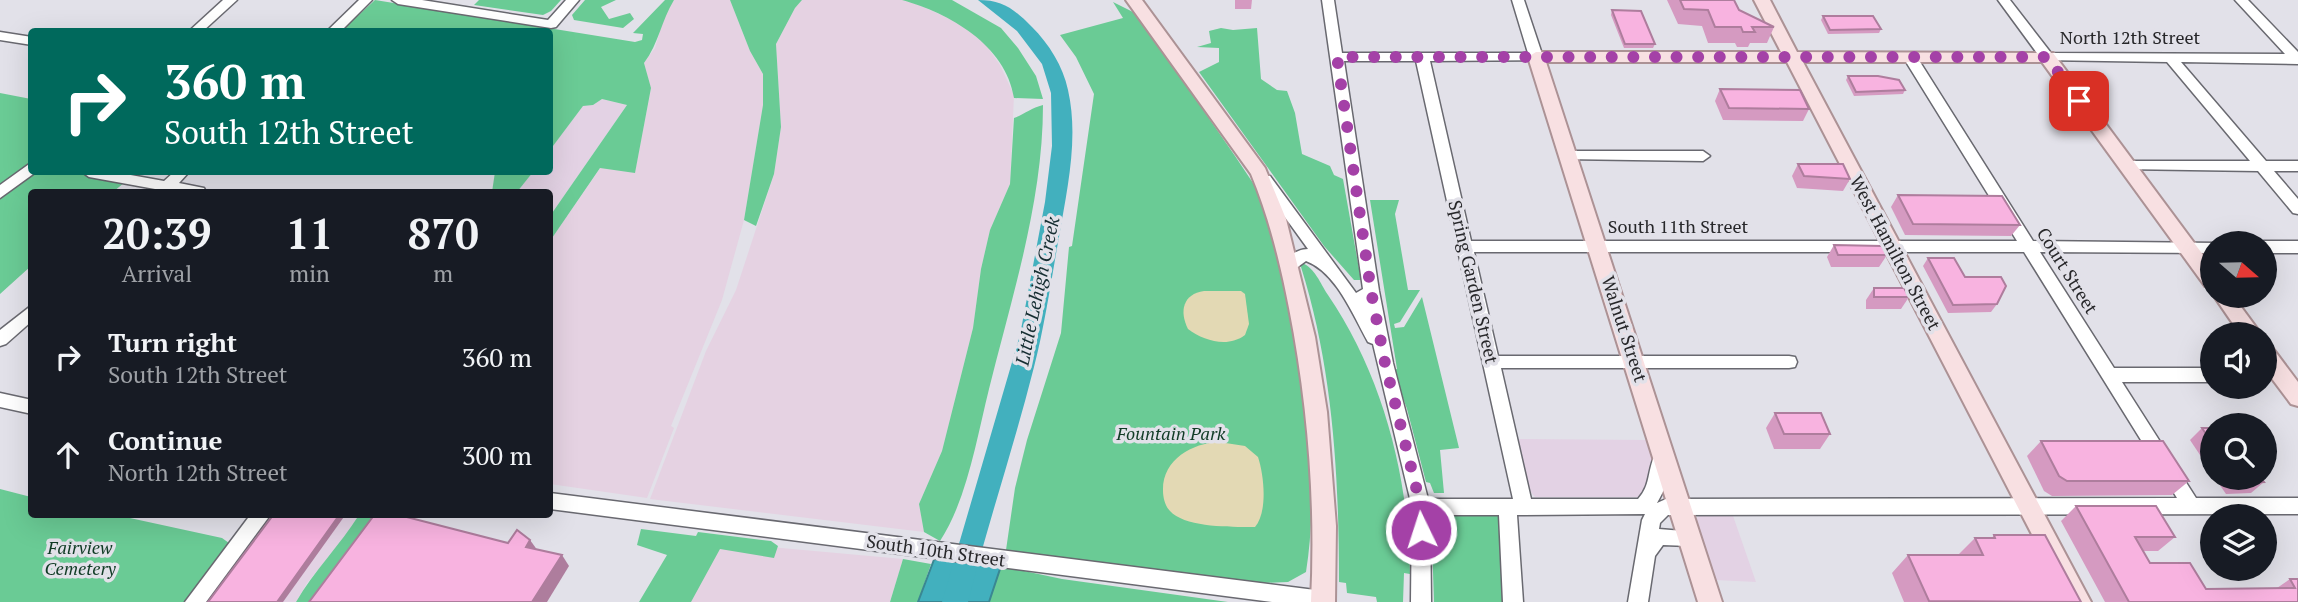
<!DOCTYPE html>
<html lang="en">
<head>
<meta charset="utf-8">
<style>
  body { margin:0; font-family:"PT Serif",serif; background:#242831; color:#f1f3f6; height:100vh; display:flex; flex-direction:column; font-size:26px; white-space:nowrap }
  * { box-sizing:border-box; margin:0 }
  p { font-size:23px; color:#9ea1a6 }
  .icon { flex:none; width:38px; height:38px; fill:none; stroke:currentColor; stroke-width:2; stroke-linecap:round; stroke-linejoin:round }
  .map { position:relative; flex:1; overflow:hidden }
  .panel { position:absolute; left:28px; top:189px; width:525px; height:329px; display:flex; flex-direction:column; background:#171b24; border-radius:7px; box-shadow:0 7px 28px #0002 }
  .panel>* { flex:none }
  .banner { position:absolute; left:28px; top:28px; width:525px; height:147px; border-radius:7px; box-shadow:0 7px 28px #0002; background:#00695c; color:#fff; overflow:hidden }
  .needle { width:46px; rotate:110deg }
  .tools { position:absolute; left:2200px; top:231px; display:grid; gap:14px }
  .tools a { display:grid; place-items:center; width:77px; height:77px; border-radius:50%; background:#171b24; box-shadow:0 7px 28px #0002; font-size:35px }
  .pin { position:absolute; display:grid; place-items:center; width:60px; height:60px; color:#fff; margin:-30px; border-radius:14px; box-shadow:0 4px 10px #0006 }
  .me { position:absolute; width:77px; margin:-38px; rotate:356deg; stroke-linejoin:round; filter:drop-shadow(0 0 5px #0008) }
  .turn { display:flex; align-items:center; gap:24px; height:147px; padding:0 21px; font-size:32px }
  .turn .icon { width:91px; height:91px; stroke-width:2.5 }
  .turn b { display:block; font-size:49px; line-height:60px }
  .eta { display:flex; justify-content:space-evenly; align-items:center; height:119px; text-align:center }
  .eta b { font-size:42px; font-weight:800; line-height:49px }
  ul { padding:0; list-style:none }
  li { display:flex; align-items:center; gap:21px; height:98px; padding:0 21px }
  li div { flex:1 }
  li b { display:block; font-size:26px }
  li em { font-style:normal }
  .map>svg:first-child { display:block }
</style>
</head>
<body>
<div class="map">
<svg width="2298" height="602" viewBox="0 0 2298 602">
  <rect width="100%" height="100%" fill="#e2e1e9"/>
  <g fill="#e3d2e4">
    <path d="M 602,99 L 627,105 L 550,216 L 550,192 L 517,192 L 533,172 L 550,172 L 550,150 L 583,106 L 593,105 Z"/>
    <path d="M 1518,439 L 1648,440 L 1653,464 L 1651,485 L 1641,497 L 1535,497 L 1530,491 Z"/>
    <path d="M 1701,513 L 1732,513 L 1756,582 L 1715,580 L 1697,525 L 1696,519 Z"/>
    <path d="M 271,515 L 359,515 L 342,541 L 307,583 L 296,602 L 205,602 Z"/>
  </g>
  <g fill="#e5d2e2">
    <path d="M 674,0 L 730,0 L 750,51 L 763,74 L 763,105 L 744,220 L 722,300 L 671,426 L 674,428 L 647,498 L 550,484 L 550,241 L 601,167 L 635,172 L 651,89 L 644,63 L 655,48 L 665,14 Z"/>
    <path d="M 802,0 L 902,0 L 919,5 L 959,23 L 984,42 L 1000,65 L 1014,95 L 1010,184 L 990,230 L 981,269 L 973,328 L 942,451 L 919,504 L 924,532 L 650,499 L 706,351 L 736,290 L 774,174 L 781,127 L 776,44 L 795,8 Z"/>
    <path d="M 704,541 L 903,559 L 890,602 L 670,602 Z"/>
  </g>
  <g fill="#6acb95">
    <path d="M 375,0 L 635,42 L 642,40 L 643,34 L 633,33 L 665,0 L 674,0 C 661,21 659,43 644,63 L 651,88 L 635,173 L 600,168 L 550,241 L 550,216 L 627,105 L 602,99 L 593,105 L 583,106 L 550,150 L 550,32 L 340,32 Z"/>
    <path d="M 479,0 L 561,0 L 551,11 L 543,15 L 474,5 Z"/>
    <path d="M 585,0 L 616,0 L 601,7 L 609,19 L 630,13 L 634,19 L 623,28 L 574,20 L 572,15 Z"/>
    <path d="M 730,0 L 802,0 L 795,8 L 776,44 L 781,127 L 774,174 L 756,226 L 744,220 L 763,105 L 763,74 L 750,51 Z"/>
    <path d="M 902,0 L 952,0 L 1001,28 L 1018,48 L 1036,76 L 1043,99 L 1014,98 C 1006,45 949,13 902,0 Z"/>
    <path d="M 1113,2 L 1137,14 L 1235,156 L 1255,186 L 1264,207 C 1295,315 1324,460 1306,572 L 1288,582 L 1262,583 L 1060,557 L 1024,557 L 1006,550 L 1015,488 L 1027,440 L 1061,333 L 1069,247 L 1072,246 L 1094,94 L 1076,57 L 1060,35 L 1123,18 Z"/>
    <path d="M 1221,28 L 1233,30 L 1257,28 L 1261,79 L 1277,90 L 1287,91 L 1295,113 L 1302,154 L 1330,166 L 1334,175 L 1343,179 L 1361,280 L 1354,280 L 1324,246 L 1199,72 L 1219,62 L 1219,48 L 1197,47 L 1211,43 L 1209,31 Z"/>
    <path d="M 0,93 L 31,99 L 32,172 L 73,172 L 125,182 L 113,192 L 32,192 L 31,266 L 0,294 Z"/>
    <path d="M 1043,105 C 1043,202 1012,296 989,389 C 977,437 967,500 940,541 L 924,532 L 919,504 L 942,451 L 973,328 L 981,269 L 990,230 L 1010,184 L 1014,118 C 1025,114 1031,108 1043,105 Z"/>
    <path d="M 495,172 L 533,172 L 517,192 L 492,192 Z"/>
    <path d="M 1370,200 L 1399,200 L 1395,214 L 1408,290 L 1420,290 L 1400,322 L 1394,324 L 1395,328 L 1404,327 L 1422,297 L 1459,448 L 1440,450 L 1444,493 L 1434,493 L 1430,483 L 1426,482 L 1407,409 L 1393,370 L 1397,369 Z"/>
    <path d="M 1302,263 C 1315,268 1320,283 1328,295 C 1383,376 1409,477 1410,574 L 1404,573 L 1403,602 L 1377,602 L 1376,597 L 1347,593 L 1346,583 L 1339,582 C 1339,476 1333,368 1301,267 Z"/>
    <path d="M 0,489 L 31,497 L 32,514 L 116,515 L 222,538 L 229,543 L 187,602 L 0,602 Z"/>
    <path d="M 1431,514 L 1503,514 L 1507,602 L 1434,602 Z"/>
    <path d="M 359,515 L 378,515 L 318,602 L 296,602 C 314,571 340,545 359,515 Z"/>
    <path d="M 641,529 L 696,536 L 698,532 L 771,541 L 778,546 L 774,558 L 720,549 L 691,602 L 639,602 L 667,555 L 637,545 Z"/>
    <path d="M 903,559 L 931,564 L 918,602 L 890,602 Z"/>
    <path d="M 1001,566 L 1062,579 L 1228,602 L 989,602 Z"/>
  </g>
  <g fill="#e3d9b4">
    <path d="M 1204,291 L 1241,291 L 1245,294 L 1249,324 L 1245,335 C 1228,348 1204,341 1188,329 C 1179,311 1183,294 1204,291 Z"/>
    <path d="M 1219,442 L 1245,446 L 1258,457 C 1264,475 1268,512 1255,527 C 1234,527 1185,528 1170,511 C 1165,506 1163,497 1163,491 C 1162,460 1192,443 1219,442 Z"/>
  </g>
  <path fill="#42b0be" stroke="#3a8792" stroke-width="2" d="M 935,557 L 1001,566 L 989,602 L 918,602 Z"/>
  <g fill="none" stroke-linecap="round" stroke-linejoin="round">
    <path fill="#42b0be" fill-rule="evenodd" d="M 978,0 C 1003,0 1014,9 1032,27 C 1049,44 1063,66 1068,90 C 1079,138 1067,190 1059,237 C 1051,281 1045,324 1034,367 C 1014,446 988,523 968,602 L 942,602 L 1020,335 L 1045,202 L 1052,146 L 1051,93 L 1042,64 L 1017,31 Z"/>
    <g stroke="#696970" stroke-width="3">
      <g id="minor">
        <path d="M 223,0 L 237,0 L 202,32 L 188,32 Z"/>
        <path d="M 359,0 L 372,0 L 340,32 L 326,32 Z"/>
        <path d="M 392,0 L 422,0 L 548,20 L 566,0 L 579,0 L 556,27 L 551,28 L 398,4 Z"/>
        <path d="M 1322,0 L 1334,0 L 1342,53 L 1528,53 L 1512,0 L 1524,0 L 1543,57 L 1541,60 L 1430,61 L 1471,241 L 2017,241 L 1903,57 L 1910,53 L 1915,54 L 2033,241 L 2217,243 L 2212,243 L 2212,253 L 2040,252 L 2114,368 L 2212,368 L 2212,382 L 2122,382 L 2196,498 L 2298,498 L 2298,514 L 1668,515 L 1660,523 L 1659,529 L 1695,532 L 1698,538 L 1695,544 L 1689,546 L 1663,545 L 1655,556 L 1648,602 L 1628,602 L 1642,520 L 1645,514 L 1517,515 L 1523,602 L 1503,602 L 1499,515 L 1430,515 L 1431,602 L 1411,602 L 1412,507 L 1373,344 L 1368,342 C 1353,315 1336,272 1306,261 L 1295,269 L 1285,269 L 1282,265 C 1287,256 1298,249 1308,249 L 1258,180 L 1260,176 L 1270,176 L 1356,293 L 1363,289 ZM 1344,61 L 1416,61 L 1513,499 L 1428,499 L 1393,363 L 1379,291 ZM 1474,252 L 2024,252 L 2177,498 L 1666,499 L 1657,503 C 1665,489 1674,470 1667,455 L 1661,453 L 1655,455 C 1647,471 1651,485 1638,499 L 1531,499 L 1501,368 L 1789,368 L 1795,367 L 1797,362 L 1795,357 L 1789,356 L 1498,356 Z"/>
        <path d="M 1998,0 L 2010,0 L 2051,53 L 2285,54 L 2235,0 L 2248,0 L 2298,52 L 2298,64 L 2181,62 L 2266,161 L 2298,161 L 2298,171 L 2274,171 L 2298,199 L 2298,214 L 2293,213 L 2258,171 L 2122,169 L 2120,166 L 2122,163 L 2127,161 L 2250,161 L 2167,62 L 2042,60 Z"/>
        <path d="M 0,32 L 32,37 L 32,45 L 0,40 Z"/>
        <path d="M 1568,151 L 1703,151 L 1710,156 L 1703,161 L 1563,159 L 1561,156 Z"/>
        <path d="M 32,162 L 32,172 L 36,172 L 0,198 L 0,185 Z"/>
        <path d="M 82,172 L 114,172 L 164,181 L 174,172 L 189,172 L 179,183 L 204,188 L 206,192 L 155,192 L 155,189 L 89,177 Z"/>
        <path d="M 2264,241 L 2298,241 L 2298,253 L 2264,253 L 2264,243 L 2259,243 Z"/>
        <path d="M 32,305 L 32,321 L 6,344 L 0,346 L 0,330 Z"/>
        <path d="M 0,393 L 32,400 L 32,414 L 0,407 Z"/>
        <path d="M 550,493 L 1323,591 L 1330,594 L 1332,600 L 1332,602 L 1272,602 L 550,509 Z"/>
        <path d="M 251,514 L 271,514 L 206,602 L 185,602 Z"/>
      </g>
    </g>
    <g stroke="#ac9295" stroke-width="4">
      <g id="major">
        <path d="M 1126,0 L 1142,0 L 1265,168 L 1286,219 L 1315,337 L 1327,412 L 1336,526 L 1335,602 L 1311,602 C 1316,503 1308,405 1289,308 C 1280,262 1269,217 1251,174 Z"/>
        <path d="M 1754,0 L 1770,0 L 1797,52 L 2053,53 L 2212,267 L 2212,288 L 2205,286 L 2042,62 L 1803,62 L 2091,602 L 2067,602 L 1787,62 L 1546,62 L 1722,602 L 1698,602 L 1528,57 L 1536,52 L 1781,52 Z"/>
        <path d="M 2214,296 L 2233,296 L 2261,334 L 2240,334 Z"/>
        <path d="M 2264,344 L 2271,346 L 2298,382 L 2298,406 L 2291,404 L 2264,368 Z"/>
      </g>
    </g>
    <use href="#minor" fill="#fff" fill-rule="evenodd"/>
    <use href="#major" fill="#f8e0e2" fill-rule="evenodd"/>
  </g>
  <g fill="#d59ac1">
    <path d="M 1235,0 L 1252,0 L 1251,9 L 1235,9 Z"/>
    <path d="M 1667,0 L 1734,0 L 1739,10 L 1774,27 L 1767,43 L 1750,43 L 1748,47 L 1737,47 L 1735,43 L 1708,43 L 1702,26 L 1678,24 Z"/>
    <path d="M 1612,10 L 1655,44 L 1653,48 L 1624,48 L 1611,15 Z"/>
    <path d="M 1823,16 L 1881,29 L 1879,33 L 1828,34 L 1821,20 Z"/>
    <path d="M 1848,76 L 1905,90 L 1903,94 L 1854,96 L 1846,80 Z"/>
    <path d="M 1720,89 L 1809,109 L 1803,121 L 1723,120 L 1715,101 Z"/>
    <path d="M 1798,164 L 1850,179 L 1843,191 L 1797,188 L 1792,176 Z"/>
    <path d="M 1898,195 L 2020,225 L 2011,236 L 1905,235 L 1891,207 Z"/>
    <path d="M 1834,245 L 1887,255 L 1879,267 L 1831,267 L 1827,257 Z"/>
    <path d="M 1928,258 L 1965,277 L 1997,304 L 1991,312 L 1948,313 L 1923,266 Z"/>
    <path d="M 1874,288 L 1909,297 L 1901,309 L 1866,309 L 1866,300 Z"/>
    <path d="M 1775,413 L 1830,434 L 1820,449 L 1774,449 L 1766,428 Z"/>
    <path d="M 2202,428 L 2212,428 L 2212,473 L 2190,440 Z"/>
    <path d="M 2041,441 L 2189,481 L 2172,495 L 2052,496 L 2044,491 L 2027,456 Z"/>
    <path d="M 2215,478 L 2261,478 L 2264,482 L 2251,493 L 2226,494 Z"/>
    <path d="M 2076,506 L 2175,537 L 2158,551 L 2143,551 L 2150,563 L 2206,589 L 2277,588 L 2290,579 L 2298,579 L 2298,602 L 2105,602 L 2061,521 Z"/>
    <path d="M 1994,535 L 2080,602 L 1904,602 L 1892,573 L 1908,555 L 1958,555 L 1975,538 L 1992,538 Z"/>
  </g>
  <g fill="#ae7d9d">
    <path d="M 340,514 L 346,514 L 283,602 L 277,602 Z"/>
    <path d="M 530,540 L 538,551 L 526,547 Z"/>
    <path d="M 562,555 L 569,566 L 547,602 L 532,602 Z"/>
  </g>
  <g fill="#f8b3e0" stroke="#ae7d9d" stroke-width="2">
    <path d="M 1680,0 L 1734,0 L 1739,10 L 1774,27 L 1752,27 L 1755,32 L 1743,32 L 1741,27 L 1715,27 L 1708,10 L 1684,9 Z"/>
    <path d="M 1612,10 L 1641,11 L 1655,44 L 1625,44 Z"/>
    <path d="M 1823,16 L 1873,16 L 1881,29 L 1830,30 Z"/>
    <path d="M 1848,76 L 1878,76 L 1899,80 L 1905,90 L 1856,92 Z"/>
    <path d="M 1720,89 L 1800,90 L 1809,109 L 1729,108 Z"/>
    <path d="M 1798,164 L 1843,164 L 1850,179 L 1804,176 Z"/>
    <path d="M 1898,195 L 2002,196 L 2020,225 L 1913,224 Z"/>
    <path d="M 1834,245 L 1882,246 L 1887,255 L 1838,255 Z"/>
    <path d="M 1928,258 L 1954,258 L 1965,277 L 2001,277 L 2006,286 L 1997,304 L 1953,305 Z"/>
    <path d="M 1874,288 L 1904,288 L 1909,297 L 1874,297 Z"/>
    <path d="M 1775,413 L 1821,413 L 1830,434 L 1784,434 Z"/>
    <path d="M 2202,428 L 2212,428 L 2212,443 Z"/>
    <path d="M 2041,441 L 2163,441 L 2189,481 L 2067,481 L 2059,476 Z"/>
    <path d="M 2235,478 L 2261,478 L 2264,482 L 2239,483 Z"/>
    <path d="M 2076,506 L 2156,506 L 2175,537 L 2135,537 L 2150,563 L 2190,563 L 2206,589 L 2295,588 L 2290,579 L 2298,579 L 2298,602 L 2129,602 Z"/>
    <path d="M 274,514 L 340,514 L 277,602 L 208,602 Z"/>
    <path d="M 375,514 L 395,514 L 508,543 L 517,530 L 530,540 L 526,547 L 562,555 L 532,602 L 309,602 Z"/>
    <path d="M 1994,535 L 2045,535 L 2081,602 L 1929,601 L 1908,555 L 1983,555 L 1975,538 L 1995,538 Z"/>
  </g>
  <g fill="none" stroke-linecap="round" stroke-linejoin="round">
    <path stroke="#a441a7" stroke-width="12" stroke-dasharray="0 21.6" d="M 1421,530 L 1421,507 L 1385,363 L 1371,291 L 1337,57 L 2047,57 L 2079,101"/>
  </g>
  <g text-anchor="middle" stroke-width="7" stroke-linejoin="round" paint-order="stroke">
    <g font-size="18" fill="#27272a" stroke="#e2e1e9">
      <text x="2130" y="44">North 12th Street</text>
      <text x="1678" y="233">South 11th Street</text>
      <text transform="translate(1895 253) rotate(62)" y="6">West Hamilton Street</text>
      <text transform="translate(2067 271) rotate(58)" y="6">Court Street</text>
      <text transform="translate(1473 282) rotate(77)" y="6">Spring Garden Street</text>
      <text transform="translate(1624 329) rotate(72)" y="6">Walnut Street</text>
      <text transform="translate(936 551) rotate(8)" y="6">South 10th Street</text>
    </g>
    <g font-size="18" font-style="italic" fill="#103b25" stroke="#e2e1e9">
      <text x="1171" y="440">Fountain Park</text>
      <text x="80" y="554">Fairview<tspan x="80" dy="21">Cemetery</tspan></text>
    </g>
    <g font-size="19" font-style="italic" fill="#162e32" stroke="#e2e1e9">
      <text transform="translate(1037 291) rotate(-78)" y="7">Little Lehigh Creek</text>
    </g>
  </g>
</svg>
<div class="tools">
<a><svg class="needle" viewBox="-14 -14 28 28"><path d="M0-13l5 13h-10z" fill="#e53935"/><path d="M0 13l5-13h-10z" fill="#9ea1a6"/></svg></a>
<a><svg class="icon" aria-label="sound" viewBox="0 0 24 24"><path d="M4 9h4l5-4v14l-5-4H4zM17 9q2 3 0 6"/></svg></a>
<a><svg class="icon" aria-label="search" viewBox="0 0 24 24"><circle cx="10" cy="10" r="6"/><path d="M15 15l6 6"/></svg></a>
<a><svg class="icon" aria-label="layers" viewBox="0 0 24 24"><path d="M12 4l9 5-9 5-9-5zM3 14l9 5 9-5"/></svg></a>
</div>
<div class="pin" style="left:2079px;top:101px;background:#d93025"><svg class="icon" aria-label="arrive" viewBox="0 0 24 24"><path d="M6 21V4h12l-3 4 3 4H6"/></svg></div>
<svg class="me" style="left:1421px;top:530px" viewBox="-20 -20 40 40"><circle r="17" fill="#a441a7" stroke="#fff" stroke-width="3"/><path d="M0-11L8 9 0 5-8 9z" fill="#fff"/></svg>
<div class="banner">
<div class="turn"><svg class="icon" aria-label="right" viewBox="0 0 24 24"><path d="M7 20v-9h11M14 6l5 5-5 5"/></svg><div><b>360 m</b>South 12th Street</div></div>
</div>
<section class="panel">
<div class="eta">
<div><b>20:39</b><p>Arrival</p></div>
<div><b>11</b><p>min</p></div>
<div><b>870</b><p>m</p></div>
</div>
<ul>
<li><svg class="icon" aria-label="right" viewBox="0 0 24 24"><path d="M7 20v-9h11M14 6l5 5-5 5"/></svg><div><b>Turn right</b><p>South 12th Street</p></div><em>360 m</em></li>
<li><svg class="icon" aria-label="ahead" viewBox="0 0 24 24"><path d="M12 20V5M6 11l6-6 6 6"/></svg><div><b>Continue</b><p>North 12th Street</p></div><em>300 m</em></li>
</ul>
</section>
</div>
</body>
</html>
